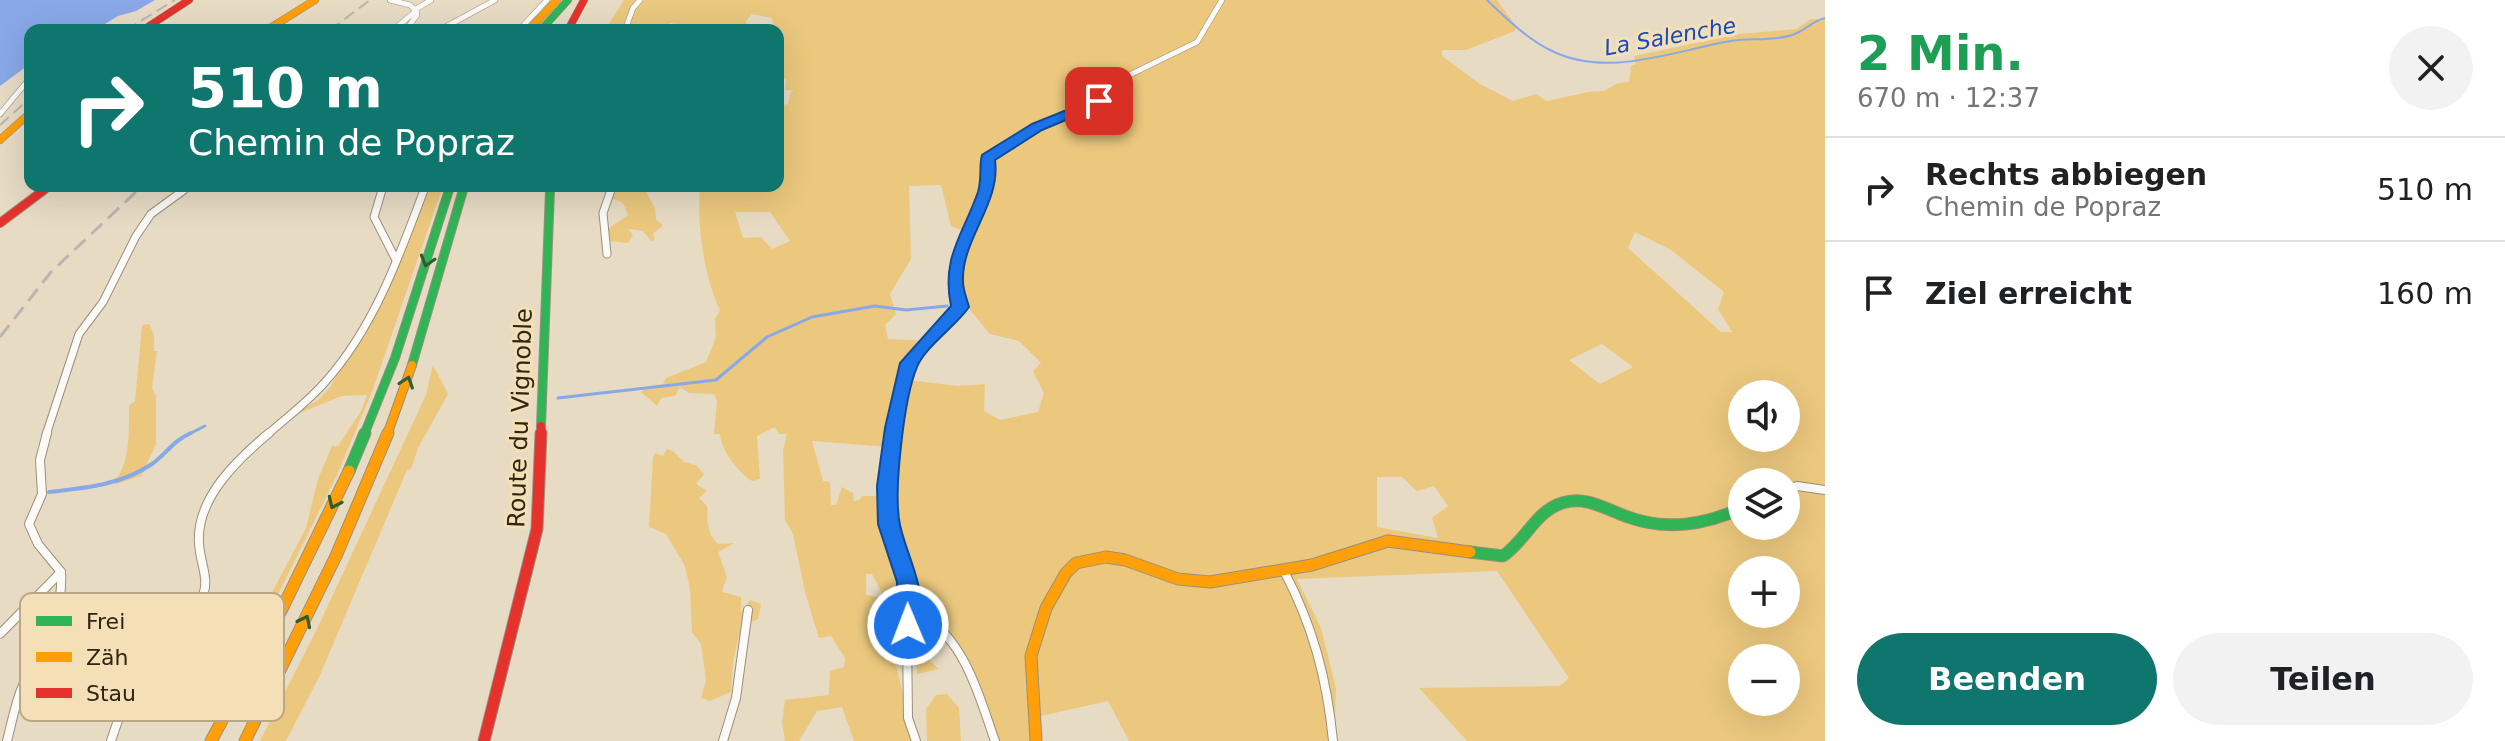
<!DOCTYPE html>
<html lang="de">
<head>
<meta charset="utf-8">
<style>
  body { margin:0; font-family:"DejaVu Sans",sans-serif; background:#f2f2f2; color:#202124; height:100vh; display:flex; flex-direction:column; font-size:30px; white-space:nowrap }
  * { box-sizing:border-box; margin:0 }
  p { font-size:26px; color:#757577 }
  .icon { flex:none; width:44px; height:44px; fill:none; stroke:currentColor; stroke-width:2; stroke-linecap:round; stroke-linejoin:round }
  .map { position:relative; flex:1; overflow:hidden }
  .side { display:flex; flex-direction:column; background:#fff; width:680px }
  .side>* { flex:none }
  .guide { position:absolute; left:24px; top:24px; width:760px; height:168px; border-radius:16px; box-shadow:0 8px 32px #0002; background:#0f766e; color:#fff; overflow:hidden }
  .fabs { position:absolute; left:1728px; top:380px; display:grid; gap:16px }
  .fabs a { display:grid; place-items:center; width:72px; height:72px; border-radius:50%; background:#fff; box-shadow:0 8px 32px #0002; font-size:40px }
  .pin { position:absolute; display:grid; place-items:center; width:68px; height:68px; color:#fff; margin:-34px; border-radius:16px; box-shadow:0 4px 12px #0006 }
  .me { position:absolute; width:88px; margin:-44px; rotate:359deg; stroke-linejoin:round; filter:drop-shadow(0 0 6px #0008) }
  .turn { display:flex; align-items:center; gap:28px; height:168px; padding:0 32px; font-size:36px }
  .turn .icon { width:104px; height:104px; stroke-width:2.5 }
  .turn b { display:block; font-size:56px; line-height:68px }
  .round { display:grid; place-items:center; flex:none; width:84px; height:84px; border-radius:42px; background:#f2f2f2 }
  .head { display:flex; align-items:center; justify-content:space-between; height:136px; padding:0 32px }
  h1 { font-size:48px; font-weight:700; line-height:60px; color:#1e9e55 }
  .primary-button { display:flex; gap:16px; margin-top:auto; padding:16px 32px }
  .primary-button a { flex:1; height:92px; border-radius:48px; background:#0f766e; color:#fff; font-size:32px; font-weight:700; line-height:92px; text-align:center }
  .primary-button a+a { background:#f2f2f2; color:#202124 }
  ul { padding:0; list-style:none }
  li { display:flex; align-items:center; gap:24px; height:104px; padding:0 32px; border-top:2px solid #e0e0e0 }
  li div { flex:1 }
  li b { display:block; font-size:30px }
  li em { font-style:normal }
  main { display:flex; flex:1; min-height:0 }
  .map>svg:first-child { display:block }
</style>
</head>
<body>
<main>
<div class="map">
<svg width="1825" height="741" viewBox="0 0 1825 741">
  <rect width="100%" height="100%" fill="#e7dbc4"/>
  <g fill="#ebc87e" fill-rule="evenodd">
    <path d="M 624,0 L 1497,0 L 1516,26 L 1515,31 L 1466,50 L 1442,50 L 1442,56 L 1480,84 L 1513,101 L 1536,94 L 1547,101 L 1588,92 L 1604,91 L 1618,83 L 1629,82 L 1631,66 L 1636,64 L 1634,56 L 1739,34 L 1796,29 L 1811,19 L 1825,19 L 1825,741 L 1467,741 L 1419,688 L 1560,686 L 1569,678 L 1497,571 L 1297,579 L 1321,628 L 1336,689 L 1334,741 L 1129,741 L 1108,701 L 1041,716 L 1041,741 L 993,741 C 982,712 958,633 928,624 L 929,660 L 939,669 L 917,674 L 914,619 L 906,598 L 884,597 L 872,574 L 866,574 L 866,595 L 877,597 L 880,622 L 894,628 L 895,662 L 915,741 L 854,741 L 842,707 L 817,711 L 799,741 L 785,741 L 782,723 L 785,700 L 829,695 L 830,671 L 844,667 L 845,658 L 831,636 L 819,638 L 805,592 L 793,534 L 785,520 L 783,450 L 787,434 L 779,434 L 775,427 L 757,436 L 760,479 L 752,481 C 739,473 721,451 720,434 L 714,434 L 717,401 L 714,394 L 689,393 L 680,387 L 675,396 L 661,398 L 657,406 L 641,392 L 650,386 L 663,384 L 666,378 L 706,362 L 716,337 L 715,319 L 720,310 C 703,274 697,225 700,186 L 778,186 L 778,106 L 788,104 L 791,91 L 795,90 L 785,90 L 786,79 L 778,78 L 778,30 L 774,30 L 772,18 L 752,14 L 746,21 L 747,30 L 691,30 L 692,26 L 670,23 L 663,30 L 605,30 ZM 941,185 L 951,226 L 972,234 L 957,282 L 962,300 L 990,334 L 1019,341 L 1041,363 L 1033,371 L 1044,393 L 1038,412 L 1000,420 L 984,411 L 985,384 L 958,386 L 908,380 L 919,353 L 931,341 L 888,339 L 885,325 L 896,314 L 890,294 L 911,259 L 909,186 ZM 735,212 L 770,212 L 790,241 L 772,249 L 761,237 L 743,238 ZM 1635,232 L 1671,250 L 1724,292 L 1718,309 L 1732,332 L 1721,332 L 1628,248 ZM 1602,344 L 1633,367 L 1600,384 L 1569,360 ZM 1742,394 L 1786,394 L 1786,438 L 1742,438 ZM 812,441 L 889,447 L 884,496 L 862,496 L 859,500 L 854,501 L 853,493 L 842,487 L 836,505 L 831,505 L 830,482 L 823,481 ZM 1377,477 L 1402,477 L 1417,491 L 1434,486 L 1448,506 L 1432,518 L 1438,538 L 1377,527 ZM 1742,482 L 1786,482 L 1786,526 L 1742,526 ZM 1742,570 L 1786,570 L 1786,614 L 1742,614 ZM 1742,658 L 1786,658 L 1786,702 L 1742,702 Z"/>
    <path d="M 428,186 L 443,186 L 372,392 L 336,477 L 255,641 L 243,637 L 255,625 L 306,528 L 318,479 L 332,446 L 338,446 L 361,411 L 367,395 L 342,396 L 292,416 L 318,400 L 330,387 L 382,302 Z"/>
    <path d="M 614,186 L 643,186 L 655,208 L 656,220 L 663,225 L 653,234 L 655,240 L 652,242 L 643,231 L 628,229 L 633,235 L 628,243 L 609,241 L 608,229 L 628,215 L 623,203 L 609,197 Z"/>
    <path d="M 149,324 L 154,335 L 154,351 L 157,351 L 152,388 L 156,396 L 156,444 L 141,476 L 116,484 L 113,482 C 131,465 129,429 129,406 L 135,401 L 142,325 Z"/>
    <path d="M 433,365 L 448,394 L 418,448 L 411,469 L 407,470 L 320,675 L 286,741 L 260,741 L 317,629 L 426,395 Z"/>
    <path d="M 667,449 L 673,451 L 684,462 L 696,465 L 704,474 L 696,484 L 707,491 L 699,498 L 707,506 C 708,521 706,533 718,544 L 735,543 L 718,552 L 727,577 L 722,592 L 741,597 L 741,612 L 750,600 L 761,604 L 758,619 L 741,626 L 733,662 L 731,692 L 710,701 L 701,698 L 706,680 L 701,644 L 692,632 L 690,589 L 685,566 L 666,534 L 649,527 L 653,457 L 655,453 L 663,456 Z"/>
    <path d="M 947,694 L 959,708 L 961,741 L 927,741 L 926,709 L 936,695 Z"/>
  </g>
  <path fill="#88a8e8" d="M 0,0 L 155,0 L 136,11 L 118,16 L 95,30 L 30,30 L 30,64 L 0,86 Z"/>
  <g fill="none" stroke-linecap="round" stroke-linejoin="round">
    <path stroke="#88a8e8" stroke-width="2" d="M 1487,0 C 1506,18 1526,38 1550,50 C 1605,78 1668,53 1725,42 C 1746,37 1772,42 1792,35 C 1805,31 1812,21 1825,18"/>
    <g stroke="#88a8e8" stroke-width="3">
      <path d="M 558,398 L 716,380 L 767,337 L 812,317 L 875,306 L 906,310 L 947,306"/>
      <path d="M 187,435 L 205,426"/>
    </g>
    <path stroke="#88a8e8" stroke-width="4" d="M 49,492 C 85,488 121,485 152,464 C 166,454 174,440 191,433"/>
    <g stroke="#99907e" stroke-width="6">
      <g id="street-far2">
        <path d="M 390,0 L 410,5 L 416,11"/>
        <path d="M 416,9 L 431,0"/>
        <path d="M 393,30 L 416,11"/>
        <path d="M 406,30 L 417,15 L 416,11"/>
        <path d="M 440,30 L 495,0"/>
        <path d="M 519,30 L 547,0"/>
        <path d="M 625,30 L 633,8 L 640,0"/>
        <path d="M 0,114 L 30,78"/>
        <path d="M 181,192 L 190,186"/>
        <path d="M 381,192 L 383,186"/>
        <path d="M 424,192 L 426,186"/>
        <path d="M 611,192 L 613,186"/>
        <path d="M 986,192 L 990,176 L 987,158 L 1037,127 L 1099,101 L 1111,84 L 1197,42 L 1222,0"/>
      </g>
    </g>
    <g stroke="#99907e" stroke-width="9">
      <g id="street-far1">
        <path d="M 382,190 L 374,217 L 396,260"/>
        <path d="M 607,254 L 603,213 L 611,190"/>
        <path d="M 46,435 L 79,334 L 103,302 L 136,236 L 151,214 L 184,190"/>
        <path d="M 267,435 C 287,417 309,401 326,381 C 374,327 399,257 424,190"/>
        <path d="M 894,435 L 910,361 L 960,307 C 950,258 969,234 986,190"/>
      </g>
    </g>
    <g stroke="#99907e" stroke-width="10">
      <g id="street">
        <path d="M 47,433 L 40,460 L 42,494 L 29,524 L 38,544 L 61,572"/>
        <path d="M 894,433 C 881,500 896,555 924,616"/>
        <path d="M 1786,489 L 1797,486 L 1825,490"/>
        <path d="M 1284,571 C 1313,626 1327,679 1333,741"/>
        <path d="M 907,584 L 908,625"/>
        <path d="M 0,634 L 61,572"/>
        <path d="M 7,741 C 12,722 15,703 23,685 C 40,647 64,617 61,572"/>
        <path d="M 111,741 C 117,722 124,702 135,685 C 155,656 183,633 200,602 C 212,580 200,566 199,543 C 196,498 238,459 269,433"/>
        <path d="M 723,741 L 736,698 L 748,610"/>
        <path d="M 916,741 L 908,718 L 907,636 L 911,622 L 924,616 C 966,643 979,696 995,741"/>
      </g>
    </g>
    <g stroke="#99907e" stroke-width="8">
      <g id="fast-far2">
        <path d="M 541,30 L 568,0"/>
        <path d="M 448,192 L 450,186"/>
        <path d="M 462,192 L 464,186"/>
        <path d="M 550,192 L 550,186"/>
      </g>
    </g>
    <g stroke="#99907e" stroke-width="10">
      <g id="fast-far1">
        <path d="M 412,365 L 463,190"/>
        <path d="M 541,426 L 550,190"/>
        <path d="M 364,435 L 395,358 L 449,190"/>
      </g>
    </g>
    <g stroke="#99907e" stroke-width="13">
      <g id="fast">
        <path d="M 349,471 L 365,433"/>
        <path d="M 1470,552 L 1503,556 C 1525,541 1536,511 1562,503 C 1586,495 1607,510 1628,517 C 1667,531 1704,525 1742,508"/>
      </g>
    </g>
    <g stroke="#99907e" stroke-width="8">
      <g id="slow-far2">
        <path d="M 267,30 L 315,0"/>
        <path d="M 529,30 L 557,0"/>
        <path d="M 0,140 L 30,113"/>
      </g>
    </g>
    <g stroke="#99907e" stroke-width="10">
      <path id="slow-far1" d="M 387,435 L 412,365"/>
    </g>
    <g stroke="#99907e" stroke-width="13">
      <g id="slow">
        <path d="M 211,741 L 282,609 L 349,471"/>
        <path d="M 245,741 L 336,556 L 388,433"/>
        <path d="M 1036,741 L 1031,656 L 1046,608 L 1066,573 L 1076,563 L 1106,557 L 1125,560 L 1178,579 L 1210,582 L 1312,565 L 1388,541 L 1470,552"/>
      </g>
    </g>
    <g stroke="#99907e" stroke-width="8">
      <g id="jam-far2">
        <path d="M 143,30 L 189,0"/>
        <path d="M 568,30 L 584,0"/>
        <path d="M 42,192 L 50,186"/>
      </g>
    </g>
    <g stroke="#99907e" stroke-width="10">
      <g id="jam-far1">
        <path d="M 0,223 L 44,190"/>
        <path d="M 541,435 L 541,426"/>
      </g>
    </g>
    <g stroke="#99907e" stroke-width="13">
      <path id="jam" d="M 484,741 L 537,529 L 541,433"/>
    </g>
    <use href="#street-far2" stroke="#fbfaf6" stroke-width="5"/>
    <use href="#street-far1" stroke="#fbfaf6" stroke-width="7"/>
    <use href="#street" stroke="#fbfaf6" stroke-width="8"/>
    <use href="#fast-far2" stroke="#30b455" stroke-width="7"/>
    <use href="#fast-far1" stroke="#30b455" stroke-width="8"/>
    <use href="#fast" stroke="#30b455" stroke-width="11"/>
    <use href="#slow-far2" stroke="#ff9f0a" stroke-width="7"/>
    <use href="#slow-far1" stroke="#ff9f0a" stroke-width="8"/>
    <use href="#slow" stroke="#ff9f0a" stroke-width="11"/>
    <use href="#jam-far2" stroke="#e5322d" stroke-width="7"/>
    <use href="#jam-far1" stroke="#e5322d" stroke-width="8"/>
    <use href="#jam" stroke="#e5322d" stroke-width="11"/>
    <g stroke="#b9b6b0" stroke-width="2" stroke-dasharray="12 6" stroke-linecap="butt">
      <path d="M 126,30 L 175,0"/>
      <path d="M 330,30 L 370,0"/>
      <path d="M 0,125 L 30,98"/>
      <path d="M 135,192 L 142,186"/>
    </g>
    <path stroke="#b9b6b0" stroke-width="3" stroke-dasharray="15 8" stroke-linecap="butt" d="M 0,337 L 51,272 L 138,190"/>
  </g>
  <defs><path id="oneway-chevron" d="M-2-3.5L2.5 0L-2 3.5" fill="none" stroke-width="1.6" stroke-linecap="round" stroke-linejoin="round" transform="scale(2)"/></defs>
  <g stroke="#2e5e2f">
    <use href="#oneway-chevron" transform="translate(427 261) rotate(107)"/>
    <use href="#oneway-chevron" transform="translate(407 382) rotate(-71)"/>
    <use href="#oneway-chevron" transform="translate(334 503) rotate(115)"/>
    <use href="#oneway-chevron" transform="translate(305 621) rotate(-64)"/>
  </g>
  <path fill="#1a73e8" stroke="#114b97" stroke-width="2" d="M 1099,97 L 1104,98 L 1104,104 L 1042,130 L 995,160 C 1001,204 961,239 963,282 C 963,290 967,299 969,307 C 956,326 925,347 917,367 C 904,398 893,493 900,525 C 907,558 932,598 916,632 L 908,635 L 900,632 L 897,625 L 897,582 L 878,524 L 877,486 L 885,428 L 900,363 L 951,306 C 941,257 963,235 978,192 C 982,179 979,166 982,155 L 1032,124 Z"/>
  <g text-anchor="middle" stroke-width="6" stroke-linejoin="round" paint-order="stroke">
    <g font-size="22" font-style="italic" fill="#164abf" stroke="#f5dfb6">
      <text transform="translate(1670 36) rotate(-10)" y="8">La Salenche</text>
    </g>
    <g font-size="24" fill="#2d2515" stroke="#f5dfb6">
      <text transform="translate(520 418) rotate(-88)" y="8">Route du Vignoble</text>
    </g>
  </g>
  <rect x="20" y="593" width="264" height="128" rx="12" fill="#f5dfb6" stroke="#b9a786" stroke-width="2"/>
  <rect x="36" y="616" width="36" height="10" fill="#30b455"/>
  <rect x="36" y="652" width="36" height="10" fill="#ff9f0a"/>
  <rect x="36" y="688" width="36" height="10" fill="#e5322d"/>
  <g font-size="22" fill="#2d2515">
    <text x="86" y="629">Frei</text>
    <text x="86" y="665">Zäh</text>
    <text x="86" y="701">Stau</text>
  </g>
</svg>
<div class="fabs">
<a><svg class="icon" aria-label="sound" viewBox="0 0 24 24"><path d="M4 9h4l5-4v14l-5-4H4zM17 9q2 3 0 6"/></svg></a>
<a><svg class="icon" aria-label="layers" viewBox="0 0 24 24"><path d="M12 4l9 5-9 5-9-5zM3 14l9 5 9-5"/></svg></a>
<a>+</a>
<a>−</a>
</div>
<div class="pin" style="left:1099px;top:101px;background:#d93025"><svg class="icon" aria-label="arrive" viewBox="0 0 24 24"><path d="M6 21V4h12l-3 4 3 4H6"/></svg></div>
<svg class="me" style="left:908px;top:625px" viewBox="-20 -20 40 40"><circle r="17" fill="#1a73e8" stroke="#fff" stroke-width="3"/><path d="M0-11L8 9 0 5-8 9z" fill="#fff"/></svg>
<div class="guide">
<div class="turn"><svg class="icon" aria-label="right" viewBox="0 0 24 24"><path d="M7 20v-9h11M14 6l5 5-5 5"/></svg><div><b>510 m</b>Chemin de Popraz</div></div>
</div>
</div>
<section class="side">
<div class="head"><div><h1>2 Min.</h1><p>670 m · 12:37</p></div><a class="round"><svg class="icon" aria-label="close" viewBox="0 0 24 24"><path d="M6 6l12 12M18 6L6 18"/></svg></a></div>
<ul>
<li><svg class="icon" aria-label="right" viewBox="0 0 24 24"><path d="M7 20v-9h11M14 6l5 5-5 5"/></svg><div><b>Rechts abbiegen</b><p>Chemin de Popraz</p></div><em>510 m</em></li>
<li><svg class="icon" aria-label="arrive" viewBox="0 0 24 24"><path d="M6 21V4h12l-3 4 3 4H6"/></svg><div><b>Ziel erreicht</b></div><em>160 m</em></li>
</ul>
<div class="primary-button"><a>Beenden</a><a>Teilen</a></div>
</section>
</main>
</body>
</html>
